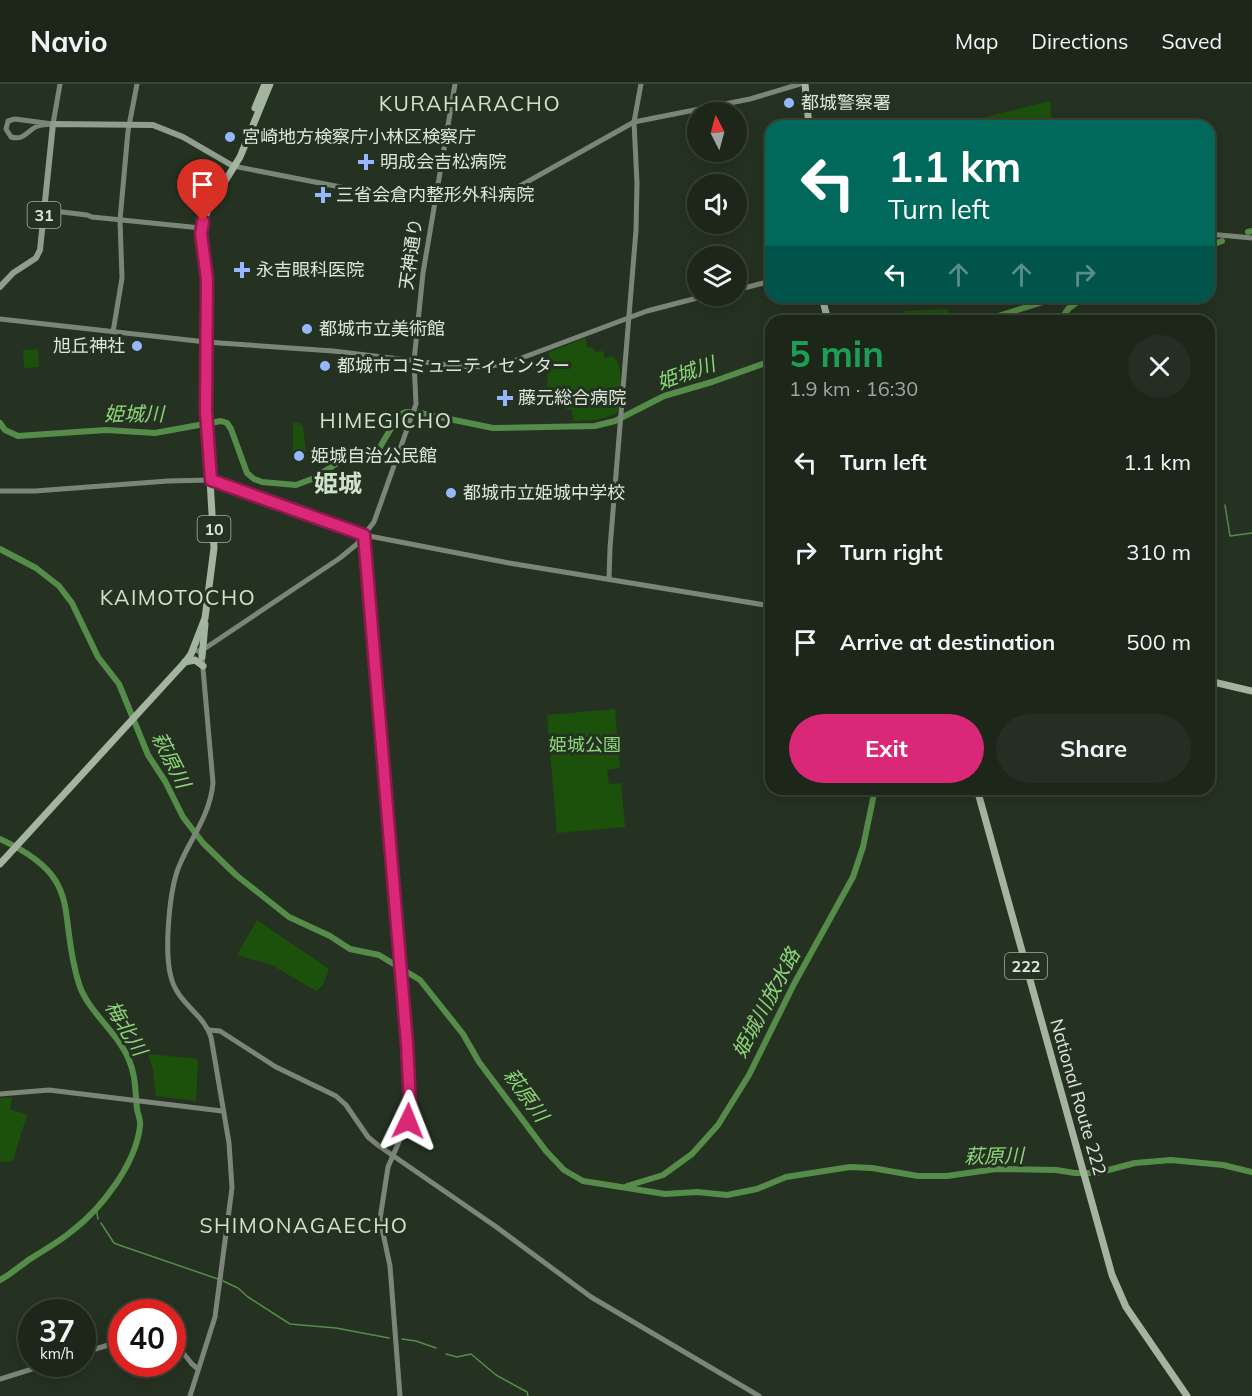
<!DOCTYPE html>
<html lang="en">
<head>
<meta charset="utf-8">
<style>
  body { margin:0; font-family:Mulish,"Noto Sans JP",sans-serif; background:#252e22; color:#f1f3f6; height:100vh; display:flex; flex-direction:column; font-size:22px; white-space:nowrap }
  * { box-sizing:border-box; margin:0 }
  p { font-size:20px; color:#a0a5a2 }
  .icon { flex:none; width:33px; height:33px; fill:none; stroke:currentColor; stroke-width:2; stroke-linecap:round; stroke-linejoin:round }
  .map { position:relative; flex:1; overflow:hidden }
  .drawer { position:absolute; left:765px; top:231px; width:450px; height:480px; display:flex; flex-direction:column; background:#1c2619; border-radius:18px; box-shadow:0 3px 15px #0003,0 0 0 2px #3a4338 }
  .drawer>* { flex:none }
  .banner { position:absolute; left:765px; top:36px; width:450px; height:183px; border-radius:18px; box-shadow:0 3px 15px #0003,0 0 0 2px #3a4338; background:#00695c; color:#fff; overflow:hidden }
  .needle { width:39px; rotate:354deg }
  .buttons { position:absolute; left:687px; top:18px; display:grid; gap:12px }
  .buttons a { display:grid; place-items:center; width:60px; height:60px; border-radius:50%; background:#1c2619; box-shadow:0 3px 15px #0003,0 0 0 2px #3a4338; font-size:30px }
  .speed { position:absolute; left:18px; top:1215px; display:flex; gap:12px; font-size:30px; font-weight:700; text-align:center }
  .speed>* { display:grid; place-content:center; width:78px; height:78px; border-radius:50%; background:#1c2619; box-shadow:0 3px 15px #0003,0 0 0 2px #3a4338; line-height:1 }
  .speed small { font-size:15px; font-weight:400 }
  .speed .limit { border:9px solid #d22; background:#fff; color:#111 }
  .pin { position:absolute; display:grid; place-items:center; width:51px; height:51px; color:#fff; margin:-62px -26px; border-radius:50% 50% 50% 0; rotate:-45deg; box-shadow:0 0 6px #0007 }
  .pin .icon { rotate:45deg }
  .me { position:absolute; width:66px; margin:-33px; rotate:2deg; stroke-linejoin:round; filter:drop-shadow(0 0 4px #0008) }
  .turn { display:flex; align-items:center; gap:21px; height:126px; padding:0 24px; font-size:27px }
  .turn .icon { width:78px; height:78px; stroke-width:2.5 }
  .turn b { display:block; font-size:42px; line-height:51px }
  .lanes { display:flex; align-items:center; height:57px; padding:0 24px; background:#0003; justify-content:center; gap:30px; direction:ltr }
  .lanes .off { opacity:.35 }
  .round { display:grid; place-items:center; flex:none; width:63px; height:63px; border-radius:32px; background:#252e22 }
  .summary { display:flex; align-items:center; justify-content:space-between; height:102px; padding:0 24px }
  h1 { font-size:36px; font-weight:700; line-height:45px; color:#1e9e55 }
  .cta { display:flex; gap:12px; margin-top:auto; padding:12px 24px }
  .cta a { flex:1; height:69px; border-radius:36px; background:#db2777; color:#fff; font-size:24px; font-weight:700; line-height:69px; text-align:center }
  .cta a+a { background:#252e22; color:#f1f3f6 }
  ul { padding:0; list-style:none }
  li { display:flex; align-items:center; gap:18px; height:90px; padding:0 24px }
  li div { flex:1 }
  li b { display:block; font-size:22px }
  li em { font-style:normal }
  header { display:flex; align-items:center; gap:36px; box-sizing:border-box; height:84px; padding:0 30px; background:#1c2619; border-bottom:2px solid #3a4338 }
  header strong { font-size:28px }
  nav { display:flex; gap:33px; margin-inline-start:auto; font-size:21px }
  .map>svg:first-child { display:block }
</style>
</head>
<body>
<header>
<strong>Navio</strong>
<nav><a>Map</a><a>Directions</a><a>Saved</a></nav>
</header>
<div class="map">
<svg width="1252" height="1312" viewBox="0 0 1252 1312">
  <rect width="100%" height="100%" fill="#253221"/>
  <g fill="#1c510b">
    <path d="M 1050,17 L 1052,42 L 979,42 L 978,35 Z"/>
    <path d="M 948,225 L 949,237 L 904,237 L 904,227 Z"/>
    <path d="M 586,254 L 587,263 L 593,264 L 595,268 L 603,267 L 605,274 L 613,272 C 626,285 619,312 618,328 C 603,337 589,336 573,337 L 572,326 L 566,325 L 568,308 L 547,305 L 549,268 Z"/>
    <path d="M 38,265 L 39,283 L 24,284 L 23,266 Z"/>
    <path d="M 293,338 L 299,339 L 303,343 L 306,368 L 293,367 Z"/>
    <path d="M 615,625 L 620,684 L 607,686 L 609,700 L 621,699 L 625,743 L 557,749 L 547,631 Z"/>
    <path d="M 257,836 L 329,885 L 323,901 L 316,907 L 272,881 L 237,871 Z"/>
    <path d="M 148,970 L 198,975 L 196,1017 L 156,1012 L 153,986 Z"/>
    <path d="M 12,1013 L 10,1025 L 27,1031 L 13,1076 L 12,1077 L 0,1078 L 0,1014 Z"/>
  </g>
  <g fill="none" stroke-linecap="round" stroke-linejoin="round">
    <g stroke="#568c49" stroke-width="1.5">
      <path d="M 1225,421 L 1230,452 L 1252,449"/>
      <path d="M 96,1124 L 98,1135"/>
      <path d="M 101,1139 L 114,1159 L 119,1161 L 218,1195"/>
      <path d="M 223,1197 L 238,1204 L 248,1213 L 290,1240 L 336,1244 L 389,1254"/>
      <path d="M 402,1255 L 416,1257 L 436,1264"/>
      <path d="M 446,1270 L 457,1273 L 471,1270 L 496,1291 L 527,1308 L 528,1312"/>
    </g>
    <g stroke="#568c49" stroke-width="6">
      <path d="M 1248,148 L 1252,147"/>
      <path d="M 1209,162 L 1222,157"/>
      <path d="M 982,237 L 1059,213"/>
      <path d="M 1060,237 L 1068,225 L 1084,213"/>
      <path d="M 0,339 L 5,346 L 18,352 L 106,346 L 155,349 L 221,337 L 227,339 L 231,345 L 247,389 L 254,395 L 262,398 L 296,401 L 312,395 L 344,375 L 374,368 L 380,363 L 399,331 L 406,328 L 420,329 L 493,344 L 595,342 L 615,337 L 664,312 L 712,298 L 771,277"/>
      <path d="M 0,465 L 36,484 L 59,502 L 72,519 L 98,573 L 119,600 L 148,671 L 165,697 L 183,733 L 203,759 L 236,791 L 289,833 L 330,852 L 350,865 L 379,871 L 420,896 L 463,950 L 479,978 L 546,1067 L 564,1086 L 583,1097 L 665,1110 L 697,1108 L 727,1111 L 757,1105 L 786,1093 L 850,1083 L 872,1084 L 918,1092 L 947,1092 L 996,1085 L 1056,1086 L 1075,1089 L 1097,1089 L 1135,1079 L 1171,1076 L 1223,1081 L 1252,1088"/>
      <path d="M 0,755 C 87,795 56,828 79,900 C 88,928 117,947 129,976 C 136,992 135,1007 137,1025 C 138,1031 141,1036 140,1042 C 136,1080 101,1125 72,1147 C 59,1158 44,1166 30,1175 C 20,1182 11,1190 0,1196"/>
      <path d="M 627,1102 L 663,1091 L 692,1070 L 718,1041 L 749,991 L 794,900 L 853,793 L 863,763 L 875,705"/>
    </g>
    <g stroke="#7b8678" stroke-width="5">
      <path d="M 15,35 L 53,40 C 48,41 43,40 38,42 C 27,46 25,57 11,53 L 6,45 L 8,37 Z"/>
      <path d="M 53,40 L 60,0"/>
      <path d="M 233,82 L 366,108 L 434,113 L 504,109 L 509,108 L 634,38 L 750,15 L 800,0"/>
      <path d="M 45,126 L 87,131 L 92,133 L 201,144"/>
      <path d="M 1209,150 L 1252,154"/>
      <path d="M 736,206 L 771,197"/>
      <path d="M 0,235 L 206,258 L 333,267 L 457,282 L 486,283 L 511,278 L 647,227 L 705,212"/>
      <path d="M 113,248 L 122,194 L 120,136 L 128,47 L 137,0"/>
      <path d="M 0,407 L 35,407 L 168,397 L 211,396 L 364,451 L 509,479 L 771,522"/>
      <path d="M 364,451 L 407,960 L 410,1021 L 408,1037 L 388,1083 L 380,1135 L 390,1182 L 400,1312"/>
      <path d="M 609,495 L 610,464 L 636,146 L 637,99 L 634,38 L 641,0"/>
      <path d="M 201,565 L 204,565 L 340,474 L 357,460 L 374,438 L 416,320 L 414,277 L 423,189 L 455,0"/>
      <path d="M 209,946 L 220,947 L 276,983 L 336,1012 L 346,1021 L 368,1053 L 379,1062 L 495,1142 L 591,1213 L 759,1312"/>
      <path d="M 0,1010 L 49,1006 L 222,1027"/>
      <path d="M 172,1255 L 192,1280 L 198,1285"/>
      <path d="M 82,1269 L 122,1257"/>
      <path d="M 0,1295 L 48,1280"/>
      <path d="M 190,1312 L 215,1233 L 232,1104 L 229,1059 L 211,953 C 204,930 177,919 171,893 C 164,868 169,804 180,780 C 192,752 210,731 213,699 L 202,573 L 200,568 L 193,565"/>
    </g>
    <path stroke="#909e8d" stroke-width="6" d="M 0,203 L 13,189 L 36,174 L 40,166 L 53,40 L 153,41 L 183,53 L 233,82"/>
    <g stroke="#a3b49f" stroke-width="7">
      <path d="M 805,0 L 809,42"/>
      <path d="M 255,24 L 265,0"/>
      <path d="M 822,213 L 828,237"/>
      <path d="M 202,573 L 205,540"/>
      <path d="M 185,578 L 195,576 L 203,582"/>
      <path d="M 1209,597 L 1252,607"/>
      <path d="M 977,705 L 1112,1191 L 1126,1223 L 1187,1312"/>
      <path d="M 0,780 L 185,578 L 191,570 L 205,534 L 214,464 L 206,327 L 207,195 L 201,144 L 209,123 L 240,73 L 270,0"/>
    </g>
  </g>
  <g fill="none" stroke-linecap="round" stroke-linejoin="round">
    <g stroke="#8e194d" stroke-width="15">
      <path id="route" d="M 203,137 L 201,150 L 207,195 L 206,327 L 211,396 L 364,451 L 407,960 L 410,1021 L 408,1037"/>
    </g>
    <use href="#route" stroke="#db2777" stroke-width="10"/>
  </g>
  <g fill="#94b7fd" stroke="#253221" stroke-width="2">
    <circle cx="789" cy="19" r="6"/>
    <circle cx="230" cy="53" r="6"/>
    <path d="M363 69h6v6h6v6h-6v6h-6v-6h-6v-6h6z"/>
    <path d="M320 102h6v6h6v6h-6v6h-6v-6h-6v-6h6z"/>
    <path d="M239 177h6v6h6v6h-6v6h-6v-6h-6v-6h6z"/>
    <circle cx="307" cy="245" r="6"/>
    <circle cx="137" cy="262" r="6"/>
    <circle cx="325" cy="282" r="6"/>
    <path d="M502 305h6v6h6v6h-6v6h-6v-6h-6v-6h6z"/>
    <circle cx="299" cy="372" r="6"/>
    <circle cx="451" cy="409" r="6"/>
  </g>
  <g text-anchor="middle" stroke-width="6" stroke-linejoin="round" paint-order="stroke">
    <g fill="#253221" stroke="#a6b0a3" stroke-width="1.5">
      <rect x="27.5" y="118" width="33" height="26" rx="4.5"/>
      <rect x="197.5" y="432" width="33" height="26" rx="4.5"/>
      <rect x="1005" y="869" width="42" height="26" rx="4.5"/>
    </g>
    <g font-size="16" font-weight="bold" fill="#dde6db">
      <text x="44" y="137">31</text>
      <text x="214" y="451">10</text>
      <text x="1026" y="888">222</text>
    </g>
    <g font-size="18" fill="#dde6db" stroke="#253221" text-anchor="start">
      <text x="801" y="25">都城警察署</text>
      <text x="242" y="59">宮崎地方検察庁小林区検察庁</text>
      <text x="380" y="84">明成会吉松病院</text>
      <text x="336" y="117">三省会倉内整形外科病院</text>
      <text x="256" y="192">永吉眼科医院</text>
      <text x="319" y="251">都城市立美術館</text>
      <text x="125" y="268" text-anchor="end">旭丘神社</text>
      <text x="337" y="288">都城市コミュニティセンター</text>
      <text x="518" y="320">藤元総合病院</text>
      <text x="311" y="378">姫城自治公民館</text>
      <text x="463" y="415">都城市立姫城中学校</text>
    </g>
    <g font-size="18" fill="#dde6db" stroke="#253221">
      <text transform="translate(411 170) rotate(-82)" y="6">天神通り</text>
      <text transform="translate(1078 1013) rotate(74)" y="6">National Route 222</text>
    </g>
    <g font-size="18" fill="#8dd77c" stroke="#253221">
      <text x="585" y="667">姫城公園</text>
    </g>
    <g font-size="20" font-style="italic" fill="#8cd57a" stroke="#253221">
      <text transform="translate(686 289) rotate(-19)" y="7">姫城川</text>
      <text x="134" y="337">姫城川</text>
      <text transform="translate(171 676) rotate(63)" y="7">萩原川</text>
      <text transform="translate(766 919) rotate(-62)" y="7">姫城川放水路</text>
      <text transform="translate(126 944) rotate(59)" y="7">梅北川</text>
      <text transform="translate(526 1011) rotate(54)" y="7">萩原川</text>
      <text transform="translate(994 1072) rotate(-1)" y="7">萩原川</text>
    </g>
    <g font-size="21" letter-spacing="1.5" fill="#d0e2cc" stroke="#253221">
      <text x="470" y="27">KURAHARACHO</text>
      <text x="386" y="344">HIMEGICHO</text>
      <text x="178" y="521">KAIMOTOCHO</text>
      <text x="304" y="1149">SHIMONAGAECHO</text>
    </g>
    <g font-size="24" font-weight="bold" fill="#d0e2cc" stroke="#253221">
      <text x="338" y="408">姫城</text>
    </g>
  </g>
</svg>
<div class="buttons">
<a><svg class="needle" viewBox="-14 -14 28 28"><path d="M0-13l5 13h-10z" fill="#e53935"/><path d="M0 13l5-13h-10z" fill="#a0a5a2"/></svg></a>
<a><svg class="icon" aria-label="sound" viewBox="0 0 24 24"><path d="M4 9h4l5-4v14l-5-4H4zM17 9q2 3 0 6"/></svg></a>
<a><svg class="icon" aria-label="layers" viewBox="0 0 24 24"><path d="M12 4l9 5-9 5-9-5zM3 14l9 5 9-5"/></svg></a>
</div>
<div class="speed"><div>37<small>km/h</small></div><div class="limit">40</div></div>
<div class="pin" style="left:203px;top:137px;background:#d93025"><svg class="icon" aria-label="arrive" viewBox="0 0 24 24"><path d="M6 21V4h12l-3 4 3 4H6"/></svg></div>
<svg class="me" style="left:408px;top:1037px" viewBox="-20 -20 40 40"><path d="M0-17L14 15 0 8-14 15z" fill="#db2777" stroke="#fff" stroke-width="4"/></svg>
<div class="banner">
<div class="turn"><svg class="icon" aria-label="left" viewBox="0 0 24 24"><path d="M17 20v-9H6M10 6l-5 5 5 5"/></svg><div><b>1.1 km</b>Turn left</div></div>
<div class="lanes"><svg class="icon" aria-label="left" viewBox="0 0 24 24"><path d="M17 20v-9H6M10 6l-5 5 5 5"/></svg><svg class="icon off" aria-label="ahead" viewBox="0 0 24 24"><path d="M12 20V5M6 11l6-6 6 6"/></svg><svg class="icon off" aria-label="ahead" viewBox="0 0 24 24"><path d="M12 20V5M6 11l6-6 6 6"/></svg><svg class="icon off" aria-label="right" viewBox="0 0 24 24"><path d="M7 20v-9h11M14 6l5 5-5 5"/></svg></div>
</div>
<section class="drawer">
<div class="summary"><div><h1>5 min</h1><p>1.9 km · 16:30</p></div><a class="round"><svg class="icon" aria-label="close" viewBox="0 0 24 24"><path d="M6 6l12 12M18 6L6 18"/></svg></a></div>
<ul>
<li><svg class="icon" aria-label="left" viewBox="0 0 24 24"><path d="M17 20v-9H6M10 6l-5 5 5 5"/></svg><div><b>Turn left</b></div><em>1.1 km</em></li>
<li><svg class="icon" aria-label="right" viewBox="0 0 24 24"><path d="M7 20v-9h11M14 6l5 5-5 5"/></svg><div><b>Turn right</b></div><em>310 m</em></li>
<li><svg class="icon" aria-label="arrive" viewBox="0 0 24 24"><path d="M6 21V4h12l-3 4 3 4H6"/></svg><div><b>Arrive at destination</b></div><em>500 m</em></li>
</ul>
<div class="cta"><a>Exit</a><a>Share</a></div>
</section>
</div>
</body>
</html>
